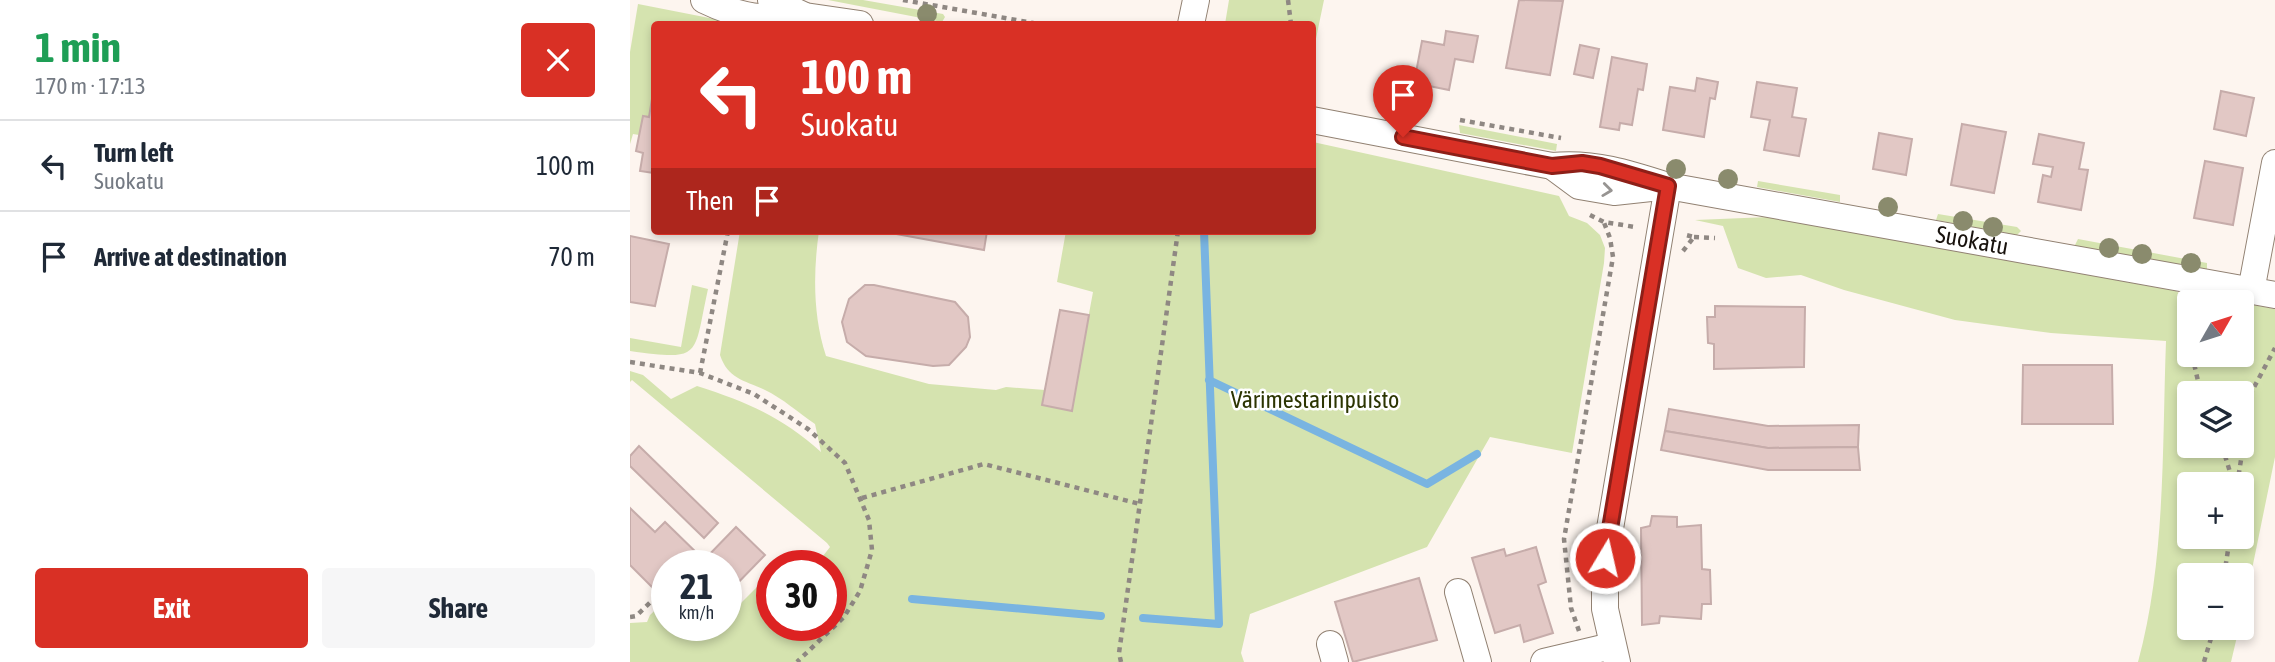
<!DOCTYPE html>
<html lang="en">
<head>
<meta charset="utf-8">
<style>
  body { margin:0; font-family:"Asap Condensed",sans-serif; background:#f6f6f7; color:#1f2937; height:100vh; display:flex; flex-direction:column; font-size:26px; white-space:nowrap }
  * { box-sizing:border-box; margin:0 }
  p { font-size:23px; color:#747a83 }
  .icon { flex:none; width:38px; height:38px; fill:none; stroke:currentColor; stroke-width:2; stroke-linecap:round; stroke-linejoin:round }
  .map { position:relative; flex:1; overflow:hidden }
  .drawer { display:flex; flex-direction:column; background:#fff; width:630px }
  .drawer>* { flex:none }
  .hud { position:absolute; left:21px; top:21px; width:665px; height:214px; border-radius:7px; box-shadow:0 4px 10px #0003; background:#d93025; color:#fff; overflow:hidden }
  .needle { width:46px; rotate:51deg }
  .tools { position:absolute; left:1547px; top:290px; display:grid; gap:14px }
  .tools a { display:grid; place-items:center; width:77px; height:77px; border-radius:7px; background:#fff; box-shadow:0 4px 10px #0003; font-size:35px }
  .speed { position:absolute; left:21px; top:550px; display:flex; gap:14px; font-size:35px; font-weight:700; text-align:center }
  .speed>* { display:grid; place-content:center; width:91px; height:91px; border-radius:50%; background:#fff; box-shadow:0 4px 10px #0003; line-height:1 }
  .speed small { font-size:18px; font-weight:400 }
  .speed .limit { border:10px solid #d22; background:#fff; color:#111 }
  .pin { position:absolute; display:grid; place-items:center; width:60px; height:60px; color:#fff; margin:-72px -30px; border-radius:50% 50% 50% 0; rotate:-45deg; box-shadow:0 0 7px #0007 }
  .pin .icon { rotate:45deg }
  .me { position:absolute; width:77px; margin:-38px; rotate:9deg; stroke-linejoin:round; filter:drop-shadow(0 0 5px #0008) }
  .turn { display:flex; align-items:center; gap:24px; height:147px; padding:0 35px; font-size:32px }
  .turn .icon { width:91px; height:91px; stroke-width:2.5 }
  .turn b { display:block; font-size:49px; line-height:60px }
  .then { display:flex; align-items:center; height:66px; padding:0 35px; background:#0003; gap:14px; font-size:26px }
  .round { display:grid; place-items:center; flex:none; width:74px; height:74px; border-radius:7px; background:#f6f6f7 }
  .head { display:flex; align-items:center; justify-content:space-between; height:119px; padding:0 35px }
  h1 { font-size:42px; font-weight:700; line-height:52px; color:#1e9e55 }
  .action { display:flex; gap:14px; margin-top:auto; padding:14px 35px }
  .action a { flex:1; height:80px; border-radius:7px; background:#d93025; color:#fff; font-size:28px; font-weight:700; line-height:80px; text-align:center }
  .action a+a { background:#f6f6f7; color:#1f2937 }
  ul { padding:0; list-style:none }
  li { display:flex; align-items:center; gap:21px; height:91px; padding:0 35px; border-top:2px solid #e0e1e3 }
  li div { flex:1 }
  li b { display:block; font-size:26px }
  li em { font-style:normal }
  main { display:flex; flex:1; min-height:0 }
  .map>svg:first-child { display:block }
</style>
</head>
<body>
<main>
<section class="drawer">
<div class="head"><div><h1>1 min</h1><p>170 m · 17:13</p></div><a class="round" style="background:#d93025;color:#fff"><svg class="icon" aria-label="close" viewBox="0 0 24 24"><path d="M6 6l12 12M18 6L6 18"/></svg></a></div>
<ul>
<li><svg class="icon" aria-label="left" viewBox="0 0 24 24"><path d="M17 20v-9H6M10 6l-5 5 5 5"/></svg><div><b>Turn left</b><p>Suokatu</p></div><em>100 m</em></li>
<li><svg class="icon" aria-label="arrive" viewBox="0 0 24 24"><path d="M6 21V4h12l-3 4 3 4H6"/></svg><div><b>Arrive at destination</b></div><em>70 m</em></li>
</ul>
<div class="action"><a>Exit</a><a>Share</a></div>
</section>
<div class="map">
<svg width="1645" height="662" viewBox="0 0 1645 662">
  <rect width="100%" height="100%" fill="#fdf5ef"/>
  <g fill="#d5e3af" fill-rule="evenodd">
    <path d="M 198,0 L 233,0 L 313,14 L 315,17 L 312,22 Z"/>
    <path d="M 599,0 L 694,0 L 683,53 L 682,24 L 595,24 Z"/>
    <path d="M 8,4 L 110,24 L 24,24 L 24,87 L 19,117 L 13,116 L 9,135 L 3,134 L 0,144 L 0,52 Z"/>
    <path d="M 829,125 L 927,144 L 926,151 L 830,133 Z"/>
    <path d="M 683,142 L 929,196 L 939,216 L 957,223 L 970,235 L 975,248 L 974,263 L 942,453 L 860,437 L 797,547 L 620,614 L 611,653 L 614,662 L 0,662 L 0,623 L 17,622 L 20,615 L 36,600 L 37,625 L 61,625 L 75,639 L 90,625 L 96,625 L 96,618 L 142,572 L 142,625 L 201,625 L 201,565 L 186,565 L 200,547 L 197,543 L 2,380 L 0,382 L 0,371 L 13,375 L 41,399 L 67,386 C 117,402 152,417 191,452 L 185,424 C 169,413 152,398 135,390 C 114,380 98,379 90,355 L 110,231 L 189,231 C 183,273 183,316 196,356 L 299,384 L 366,390 L 376,387 L 415,390 L 412,405 L 441,411 L 463,292 L 427,282 L 436,231 L 682,231 Z"/>
    <path d="M 1128,181 L 1210,195 L 1210,202 L 1127,187 Z"/>
    <path d="M 1308,214 L 1387,227 L 1391,231 L 1387,235 L 1306,220 Z"/>
    <path d="M 1139,217 L 1546,291 L 1553,296 L 1555,314 L 1559,316 L 1559,355 L 1612,355 L 1612,303 L 1645,309 L 1645,457 L 1612,618 L 1612,576 L 1559,576 L 1559,628 L 1609,628 L 1601,662 L 1508,662 C 1536,559 1532,448 1536,341 L 1421,333 L 1325,320 L 1214,290 L 1171,275 L 1136,278 L 1108,268 L 1093,226 L 1065,220 ZM 1559,394 L 1612,394 L 1612,446 L 1559,446 ZM 1559,485 L 1612,485 L 1612,537 L 1559,537 Z"/>
    <path d="M 1448,239 L 1577,263 L 1577,269 L 1448,247 L 1445,245 Z"/>
    <path d="M 62,285 L 78,289 C 63,357 73,361 0,351 L 0,338 L 51,347 Z"/>
  </g>
  <g fill="none" stroke-linecap="round" stroke-linejoin="round">
    <g stroke="#79b4e1" stroke-width="8">
      <path d="M 579,380 L 797,484 L 847,454"/>
      <path d="M 282,599 L 471,616"/>
      <path d="M 513,618 L 589,624 L 574,231"/>
    </g>
  </g>
  <g fill="#e2c8c5" stroke="#c6acaa" stroke-width="2">
    <path d="M 889,0 L 933,1 L 920,75 L 876,68 Z"/>
    <path d="M 816,31 L 848,36 L 843,62 L 825,59 L 819,90 L 784,83 L 792,41 L 814,45 Z"/>
    <path d="M 950,45 L 969,49 L 963,78 L 944,74 Z"/>
    <path d="M 982,57 L 1017,64 L 1013,90 L 1008,89 L 1002,125 L 990,123 L 989,130 L 970,127 Z"/>
    <path d="M 1067,78 L 1088,82 L 1085,99 L 1080,98 L 1074,137 L 1033,130 L 1040,87 L 1065,91 Z"/>
    <path d="M 1127,82 L 1167,88 L 1162,117 L 1176,119 L 1169,156 L 1134,150 L 1140,120 L 1121,117 Z"/>
    <path d="M 24,87 L 24,173 L 10,171 L 13,153 L 6,151 L 13,116 L 19,117 Z"/>
    <path d="M 1591,91 L 1624,98 L 1616,136 L 1584,129 Z"/>
    <path d="M 1332,124 L 1376,132 L 1364,193 L 1321,185 Z"/>
    <path d="M 1249,133 L 1282,139 L 1276,175 L 1243,169 Z"/>
    <path d="M 1409,134 L 1454,143 L 1449,169 L 1458,170 L 1451,210 L 1408,202 L 1413,175 L 1421,177 L 1423,167 L 1403,164 Z"/>
    <path d="M 1575,161 L 1613,168 L 1603,225 L 1564,218 Z"/>
    <path d="M 250,231 L 357,231 L 354,250 Z"/>
    <path d="M 0,236 L 39,244 L 25,306 L 0,302 Z"/>
    <path d="M 235,285 L 244,285 L 325,302 L 338,317 L 340,337 L 336,347 L 319,365 L 303,366 L 236,356 L 217,342 L 212,322 L 219,299 Z"/>
    <path d="M 1085,306 L 1175,307 L 1174,367 L 1084,369 L 1084,344 L 1078,343 L 1077,317 L 1085,317 Z"/>
    <path d="M 430,310 L 459,315 L 442,411 L 412,405 Z"/>
    <path d="M 1393,365 L 1482,365 L 1483,424 L 1392,424 Z"/>
    <path d="M 1039,409 L 1138,426 L 1229,425 L 1228,447 L 1138,448 L 1035,431 Z"/>
    <path d="M 1035,431 L 1138,448 L 1228,447 L 1230,470 L 1138,470 L 1031,450 Z"/>
    <path d="M 9,446 L 88,523 L 74,538 L 0,466 L 0,456 Z"/>
    <path d="M 0,508 L 25,532 L 35,522 L 74,560 L 106,527 L 135,555 L 96,595 L 96,565 L 37,565 L 37,602 L 0,565 Z"/>
    <path d="M 1022,516 L 1047,517 L 1047,527 L 1071,525 L 1072,569 L 1080,570 L 1081,604 L 1072,604 L 1071,619 L 1030,616 L 1029,623 L 1012,625 L 1011,528 L 1020,526 Z"/>
    <path d="M 906,547 L 916,582 L 908,585 L 923,633 L 894,642 L 890,625 L 865,633 L 842,558 L 874,549 L 876,556 Z"/>
    <path d="M 789,578 L 807,640 L 723,662 L 705,602 Z"/>
  </g>
  <g fill="none" stroke-linecap="round" stroke-linejoin="round">
    <g stroke="#918172" stroke-width="28">
      <g id="minor">
        <path d="M 74,0 C 111,18 134,20 175,16"/>
        <path d="M 141,0 L 175,16 L 230,24"/>
        <path d="M 561,24 L 566,0"/>
        <path id="s1" d="M 682,120 L 922,166 C 964,162 998,173 1038,186 L 1645,295"/>
        <path d="M 922,166 L 949,186 L 984,192 L 1030,187"/>
        <path d="M 1621,291 L 1645,163"/>
        <path d="M 828,592 L 848,662"/>
        <path d="M 700,644 L 705,662"/>
        <path d="M 914,662 L 982,646"/>
        <path d="M 987,662 L 975,609 L 975,558 L 1038,186"/>
      </g>
    </g>
    <g stroke="#8f8883" stroke-width="4.5" stroke-dasharray="5 5" stroke-linecap="butt">
      <path d="M 273,0 L 409,24"/>
      <path d="M 658,0 L 661,24"/>
      <path d="M 830,120 L 931,138"/>
      <path d="M 960,215 L 974,222 L 1005,227"/>
      <path d="M 1064,237 L 1085,238"/>
      <path d="M 1053,251 L 1064,237 L 1056,235"/>
      <path d="M 1562,355 L 1571,394"/>
      <path d="M 0,362 L 70,373 L 124,394 L 178,429 L 215,463 L 239,520 L 242,550 L 230,591 L 214,617 L 167,662"/>
      <path d="M 70,373 L 98,231"/>
      <path d="M 1592,446 L 1604,485"/>
      <path d="M 1607,485 L 1622,391 L 1645,348"/>
      <path d="M 232,498 L 354,464 L 510,504"/>
      <path d="M 1594,576 L 1600,537"/>
      <path d="M 0,617 L 6,616 L 29,594"/>
      <path d="M 949,631 L 941,608 L 934,539 L 983,257 L 980,238 L 973,220"/>
      <path d="M 491,662 L 489,653 L 548,231"/>
      <path d="M 1574,662 L 1584,628"/>
    </g>
    <use href="#minor" stroke="#fff" stroke-width="26"/>
  </g>
  <g fill="#8a8b6d">
    <circle cx="297" cy="14" r="10"/>
    <circle cx="1046" cy="169" r="10"/>
    <circle cx="1098" cy="179" r="10"/>
    <circle cx="1258" cy="207" r="10"/>
    <circle cx="1333" cy="221" r="10"/>
    <circle cx="1363" cy="227" r="10"/>
    <circle cx="1479" cy="248" r="10"/>
    <circle cx="1512" cy="254" r="10"/>
    <circle cx="1561" cy="263" r="10"/>
  </g>
  <defs><path id="oneway-chevron" d="M-2-3.5L2.5 0L-2 3.5" fill="none" stroke-width="1.6" stroke-linecap="round" stroke-linejoin="round" transform="scale(1.75)"/></defs>
  <use stroke="#979492" href="#oneway-chevron" transform="translate(977 190) rotate(7)"/>
  <g fill="none" stroke-linecap="round" stroke-linejoin="round">
    <g stroke="#8d1f18" stroke-width="18">
      <path id="route" d="M 773,137 L 922,166 L 952,163 L 970,166 L 1038,186 L 975,558"/>
    </g>
    <use href="#route" stroke="#d93025" stroke-width="12"/>
  </g>
  <g text-anchor="middle" stroke-width="5" stroke-linejoin="round" paint-order="stroke">
    <g font-size="24" fill="#18120d" stroke="#fff">
      <text dy="8" stroke="none"><textPath href="#s1" startOffset="672">Suokatu</textPath></text>
    </g>
    <g font-size="24" fill="#2c3502" stroke="#fff">
      <text x="685" y="408">Värimestarinpuisto</text>
    </g>
  </g>
</svg>
<div class="tools">
<a><svg class="needle" viewBox="-14 -14 28 28"><path d="M0-13l5 13h-10z" fill="#e53935"/><path d="M0 13l5-13h-10z" fill="#747a83"/></svg></a>
<a><svg class="icon" aria-label="layers" viewBox="0 0 24 24"><path d="M12 4l9 5-9 5-9-5zM3 14l9 5 9-5"/></svg></a>
<a>+</a>
<a>−</a>
</div>
<div class="speed"><div>21<small>km/h</small></div><div class="limit">30</div></div>
<div class="pin" style="left:773px;top:137px;background:#d93025"><svg class="icon" aria-label="arrive" viewBox="0 0 24 24"><path d="M6 21V4h12l-3 4 3 4H6"/></svg></div>
<svg class="me" style="left:975px;top:558px" viewBox="-20 -20 40 40"><circle r="17" fill="#d93025" stroke="#fff" stroke-width="3"/><path d="M0-11L8 9 0 5-8 9z" fill="#fff"/></svg>
<div class="hud">
<div class="turn"><svg class="icon" aria-label="left" viewBox="0 0 24 24"><path d="M17 20v-9H6M10 6l-5 5 5 5"/></svg><div><b>100 m</b>Suokatu</div></div>
<div class="then">Then<svg class="icon" aria-label="arrive" viewBox="0 0 24 24"><path d="M6 21V4h12l-3 4 3 4H6"/></svg></div>
</div>
</div>
</main>
</body>
</html>
